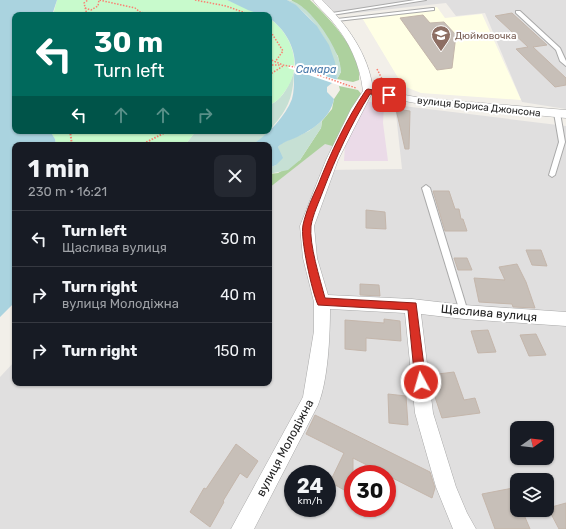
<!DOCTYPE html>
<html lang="en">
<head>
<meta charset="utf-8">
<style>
  body { margin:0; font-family:Rubik,sans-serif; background:#242831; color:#f1f3f6; height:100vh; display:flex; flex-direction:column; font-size:15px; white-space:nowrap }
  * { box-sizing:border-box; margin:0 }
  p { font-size:13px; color:#9ea1a6 }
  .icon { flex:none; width:22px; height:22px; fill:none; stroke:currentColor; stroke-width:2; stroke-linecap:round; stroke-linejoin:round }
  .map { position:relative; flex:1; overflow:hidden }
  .sheet { position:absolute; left:12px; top:142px; width:260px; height:244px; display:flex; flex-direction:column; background:#171b24; border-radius:8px; box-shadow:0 1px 3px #0004 }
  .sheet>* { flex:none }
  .hud { position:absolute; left:12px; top:12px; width:260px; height:122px; border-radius:8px; box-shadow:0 1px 3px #0004; background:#00695c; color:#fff; overflow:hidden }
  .needle { width:26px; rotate:76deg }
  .buttons { position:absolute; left:510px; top:421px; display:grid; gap:8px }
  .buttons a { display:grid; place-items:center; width:44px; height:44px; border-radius:8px; background:#171b24; box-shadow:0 1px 3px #0004; font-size:20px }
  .speed { position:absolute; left:284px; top:465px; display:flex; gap:8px; font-size:20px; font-weight:700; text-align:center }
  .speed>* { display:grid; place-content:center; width:52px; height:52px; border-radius:50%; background:#171b24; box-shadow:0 1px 3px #0004; line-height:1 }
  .speed small { font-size:10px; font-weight:400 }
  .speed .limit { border:6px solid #d22; background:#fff; color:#111 }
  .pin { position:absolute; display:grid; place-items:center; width:34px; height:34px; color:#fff; margin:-17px; border-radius:8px; box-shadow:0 2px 6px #0006 }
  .me { position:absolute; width:44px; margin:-22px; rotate:354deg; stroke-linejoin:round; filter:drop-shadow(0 0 3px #0008) }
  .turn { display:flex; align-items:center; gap:14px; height:84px; padding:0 16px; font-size:18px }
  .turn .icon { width:52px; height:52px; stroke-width:2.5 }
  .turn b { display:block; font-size:28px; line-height:34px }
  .lanes { display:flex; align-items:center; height:38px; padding:0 16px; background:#0003; justify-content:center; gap:20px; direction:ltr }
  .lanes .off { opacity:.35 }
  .round { display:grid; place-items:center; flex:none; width:42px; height:42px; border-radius:8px; background:#242831 }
  .summary { display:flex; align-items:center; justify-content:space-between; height:68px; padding:0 16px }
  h1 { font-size:24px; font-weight:700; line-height:30px }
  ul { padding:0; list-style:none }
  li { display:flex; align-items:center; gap:12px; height:56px; padding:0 16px; border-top:1px solid #363941 }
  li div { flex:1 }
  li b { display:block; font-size:15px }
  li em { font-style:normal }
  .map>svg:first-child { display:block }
</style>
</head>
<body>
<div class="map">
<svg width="566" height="529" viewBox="0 0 566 529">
  <rect width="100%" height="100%" fill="#f2efe9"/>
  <g fill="#e0dfdf" fill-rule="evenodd">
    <path d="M 321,0 L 566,0 L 566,109 L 522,102 L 485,13 L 456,16 L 446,3 L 338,15 Z"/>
    <path d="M 395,105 L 566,126 L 566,529 L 0,529 L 0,377 L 15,361 L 15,383 L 269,383 L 269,188 L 325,143 L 336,147 L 325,170 L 402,169 ZM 517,428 L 547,428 L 547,458 L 517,458 ZM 293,474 L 327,474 L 327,508 L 293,508 ZM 353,474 L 387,474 L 387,508 L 353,508 ZM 517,480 L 547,480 L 547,510 L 517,510 Z"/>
  </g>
  <path fill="#ebdbe8" d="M 366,101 L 384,105 L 383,123 L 388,161 L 344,161 L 345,145 Z"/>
  <path fill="#ffffe5" d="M 437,7 L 445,18 L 482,14 L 521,100 L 421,93 L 403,86 L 361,16 Z"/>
  <g fill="#add19e">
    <path d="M 291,0 L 310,0 C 329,18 363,53 359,80 L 353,82 L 337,79 L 341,72 L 338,56 L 308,13 Z"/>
    <path d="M 339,86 L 358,90 L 362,95 L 341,128 L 336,147 L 325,144 L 269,188 L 269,174 L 278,173 L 300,160 L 321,128 L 322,121 L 332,109 L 334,99 L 340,90 Z"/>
  </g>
  <g fill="#c6e0d4">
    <path d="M 287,0 C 307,0 341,50 341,70 C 341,73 339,76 337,79 C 333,45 316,17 287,0 Z"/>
    <path d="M 294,72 C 293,100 287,110 269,131 L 269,105 C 283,100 289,85 294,72 Z"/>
    <path d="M 322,121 L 321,128 L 300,160 L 288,170 L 269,174 L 269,168 L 276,165 L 279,152 L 278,147 L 282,143 L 309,131 Z"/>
    <path d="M 196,131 L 269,131 L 264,137 L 252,145 L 185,145 Z"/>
  </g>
  <g fill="#c8facc">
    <path d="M 57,0 L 227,0 L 264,15 L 53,15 Z"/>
    <path d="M 269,18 C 292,34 304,67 285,91 C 280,98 277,102 269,105 Z"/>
    <path d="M 50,131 L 196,131 L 185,145 L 56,145 L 55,139 Z"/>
  </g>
  <g fill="#aad3df">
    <path d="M 0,0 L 57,0 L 52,15 L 15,15 L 15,131 L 50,131 L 55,139 L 56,145 L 15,145 L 15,302 L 0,317 Z"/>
    <path d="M 227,0 L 287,0 L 296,5 L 317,26 L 329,45 L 335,62 L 337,79 L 327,87 L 327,92 L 334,99 C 330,119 312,130 295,138 C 288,141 283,142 278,147 L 283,158 L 276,165 L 269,168 L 269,145 L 252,145 C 268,134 285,117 292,99 C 294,92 294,84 294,77 C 294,73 296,69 295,65 C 295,46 284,28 269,18 L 269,15 C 255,15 240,6 227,0 Z"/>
  </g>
  <path fill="#fff" d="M 291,65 L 344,82 L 341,86 L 288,68 Z"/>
  <g fill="#c7bfb8" stroke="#c4b6ab">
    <path d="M 512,13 L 547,45 L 533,47 L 566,78 L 566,85 L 555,87 L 516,49 L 528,47 L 495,16 Z"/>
    <path d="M 423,15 L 430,23 L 444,22 L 456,35 L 452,68 L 437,70 L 400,18 Z"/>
    <path d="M 396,109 L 410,111 L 409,149 L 405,149 Z"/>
    <path d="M 433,191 L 449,191 L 455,209 L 459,209 L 461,219 L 463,219 L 467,231 L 445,231 Z"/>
    <path d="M 366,210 L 385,212 L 386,229 L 366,228 Z"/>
    <path d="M 526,250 L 541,250 L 547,266 L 532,265 Z"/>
    <path d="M 454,258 L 467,258 L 472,270 L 458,270 Z"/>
    <path d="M 517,264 L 526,282 L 535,308 L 513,307 L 512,304 L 479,302 L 474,278 L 505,280 L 499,267 Z"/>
    <path d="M 360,284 L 379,285 L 380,296 L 360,295 Z"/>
    <path d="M 384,319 L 400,321 L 401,341 L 366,338 L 366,351 L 345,349 L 345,320 L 384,323 Z"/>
    <path d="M 488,330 L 496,352 L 478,353 L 471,331 Z"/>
    <path d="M 536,334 L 546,355 L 529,356 L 520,335 Z"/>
    <path d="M 454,372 L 464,400 L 475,398 L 480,413 L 442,418 L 431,385 L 430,375 Z"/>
    <path d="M 388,394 L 406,396 L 408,425 L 389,423 Z"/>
    <path d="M 315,415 L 430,472 L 435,488 L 432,498 L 353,458 L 353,495 L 330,482 L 344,453 L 306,434 Z"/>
    <path d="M 236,444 L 258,461 L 247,478 L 240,473 L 223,501 L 224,502 L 210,527 L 190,512 L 204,488 L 206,489 Z"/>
    <path d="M 513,488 L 517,497 L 517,510 L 522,510 L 530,529 L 495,529 L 482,494 Z"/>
    <path d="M 566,503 L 566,529 L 559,529 L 548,508 Z"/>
  </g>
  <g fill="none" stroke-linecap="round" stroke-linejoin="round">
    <g stroke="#a9a9a9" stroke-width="2">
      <g id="lane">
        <path d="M 415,0 L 426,0 L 332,15 L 330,14 L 332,13 Z"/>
        <path d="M 432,8 L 434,8 L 434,10 L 337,21 L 335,20 L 337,19 Z"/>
        <path d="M 516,11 L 520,11 L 560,48 L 566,61 L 566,66 L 560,61 L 556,50 L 516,13 Z"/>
        <path d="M 557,111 L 560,113 L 565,142 L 555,175 L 552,177 L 549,175 L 559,142 L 554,113 Z"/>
        <path d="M 426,185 L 430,188 L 468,312 L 467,315 L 464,316 L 461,315 L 460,312 L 422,188 Z"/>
      </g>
    </g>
    <g stroke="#a9a9a9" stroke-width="1">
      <path id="street" d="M 313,0 L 322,0 C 347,25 368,53 373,89 L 421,98 L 566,110 L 566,118 L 421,104 L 371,95 L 338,160 L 314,226 L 317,258 L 328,295 L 412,299 L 464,305 L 566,312 L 566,326 L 464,319 L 421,314 L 433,413 L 456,487 L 467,513 L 476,529 L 453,529 L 436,487 L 415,413 L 405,313 L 330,309 C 330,336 328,381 318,405 L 254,529 L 231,529 L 303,397 L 314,331 L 314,302 L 303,258 L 300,226 L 326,160 L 351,109 L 363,91 C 360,64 349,41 332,21 C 326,14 318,7 313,0 Z"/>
    </g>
    <g stroke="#fa8072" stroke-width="1.5" stroke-dasharray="1.5 1.5" stroke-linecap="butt">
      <path d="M 195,0 L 226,6 L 251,15"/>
      <path d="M 85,8 L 91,10 L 98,6 L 99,0 L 135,8 L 140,12 L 152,15"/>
      <path d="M 87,15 L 84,3 L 88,0"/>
      <path d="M 269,29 L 283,51 L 275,62"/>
      <path d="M 269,59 L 283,65 L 295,67 L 356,88"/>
      <path d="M 269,65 L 281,65"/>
      <path d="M 377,69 L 385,85"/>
      <path d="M 269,75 L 283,66"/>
    </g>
    <g stroke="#fa8072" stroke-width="2" stroke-dasharray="1.5 1.5" stroke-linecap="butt">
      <path d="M 70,131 L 72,145"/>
      <path d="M 141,145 L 168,131"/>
    </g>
    <use href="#lane" fill="#fff" fill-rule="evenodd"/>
    <use href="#street" fill="#fff" fill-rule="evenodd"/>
  </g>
  <path fill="#d93025" stroke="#8d1f18" d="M 368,89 L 389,93 L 392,95 L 389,97 L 370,94 C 351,124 336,157 323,191 C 319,202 313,214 311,226 C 309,244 320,279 325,298 L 416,303 L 426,382 L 425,386 L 421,388 L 417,386 L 415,382 L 408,310 L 318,305 C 312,292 300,238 303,225 C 306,211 312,198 318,185 C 331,152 346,120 366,90 Z"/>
  <defs>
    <g id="school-pin" transform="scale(1)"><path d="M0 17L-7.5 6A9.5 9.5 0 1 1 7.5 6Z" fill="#8d6e63" stroke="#fff"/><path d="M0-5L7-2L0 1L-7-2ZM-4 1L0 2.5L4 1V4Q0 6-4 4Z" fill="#fff"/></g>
  </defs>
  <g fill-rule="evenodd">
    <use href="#school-pin" x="441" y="35"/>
  </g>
  <g text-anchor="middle" stroke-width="4" stroke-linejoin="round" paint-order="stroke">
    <g font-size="10" fill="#785e54" stroke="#fff" text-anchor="start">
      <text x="455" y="39">Дюймовочка</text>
    </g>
    <g font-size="10" fill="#222" stroke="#fff">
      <text transform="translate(479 106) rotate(6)" y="4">вулиця Бориса Джонсона</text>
    </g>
    <g font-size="11" font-style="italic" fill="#4a7aab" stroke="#fff">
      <text x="316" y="73">Самара</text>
    </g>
    <g font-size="12" fill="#222" stroke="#fff">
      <text transform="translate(489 313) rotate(5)" y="4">Щаслива вулиця</text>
      <text transform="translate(285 448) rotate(-62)" y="4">вулиця Молодіжна</text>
    </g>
  </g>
</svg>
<div class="buttons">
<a><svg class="needle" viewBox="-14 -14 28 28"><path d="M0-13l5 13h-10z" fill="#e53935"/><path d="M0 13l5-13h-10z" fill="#9ea1a6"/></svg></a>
<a><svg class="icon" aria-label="layers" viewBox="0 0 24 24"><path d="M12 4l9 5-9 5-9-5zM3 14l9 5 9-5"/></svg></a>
</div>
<div class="speed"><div>24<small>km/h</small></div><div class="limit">30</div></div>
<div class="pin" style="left:389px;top:95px;background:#d93025"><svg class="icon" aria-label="arrive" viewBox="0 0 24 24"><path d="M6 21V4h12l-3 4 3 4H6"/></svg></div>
<svg class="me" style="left:421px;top:382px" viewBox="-20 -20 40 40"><circle r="17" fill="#d93025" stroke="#fff" stroke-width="3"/><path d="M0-11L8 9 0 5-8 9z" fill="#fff"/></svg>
<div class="hud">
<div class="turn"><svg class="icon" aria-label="left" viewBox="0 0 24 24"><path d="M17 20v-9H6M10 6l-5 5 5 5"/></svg><div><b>30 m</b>Turn left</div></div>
<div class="lanes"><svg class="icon" aria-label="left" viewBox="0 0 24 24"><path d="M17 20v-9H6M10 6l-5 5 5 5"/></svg><svg class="icon off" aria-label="ahead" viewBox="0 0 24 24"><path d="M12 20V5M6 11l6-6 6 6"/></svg><svg class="icon off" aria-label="ahead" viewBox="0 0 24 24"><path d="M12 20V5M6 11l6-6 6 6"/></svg><svg class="icon off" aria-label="right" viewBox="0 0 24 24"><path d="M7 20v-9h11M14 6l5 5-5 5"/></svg></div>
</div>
<section class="sheet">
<div class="summary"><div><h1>1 min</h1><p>230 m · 16:21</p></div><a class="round"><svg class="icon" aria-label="close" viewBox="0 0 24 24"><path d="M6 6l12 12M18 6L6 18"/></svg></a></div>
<ul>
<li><svg class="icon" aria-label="left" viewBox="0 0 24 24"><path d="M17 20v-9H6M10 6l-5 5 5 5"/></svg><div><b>Turn left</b><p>Щаслива вулиця</p></div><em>30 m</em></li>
<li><svg class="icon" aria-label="right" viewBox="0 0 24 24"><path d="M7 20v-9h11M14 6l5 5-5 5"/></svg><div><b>Turn right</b><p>вулиця Молодіжна</p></div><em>40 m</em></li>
<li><svg class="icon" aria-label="right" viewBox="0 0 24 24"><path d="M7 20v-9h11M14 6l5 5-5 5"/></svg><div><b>Turn right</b></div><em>150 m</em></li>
</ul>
</section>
</div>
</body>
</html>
